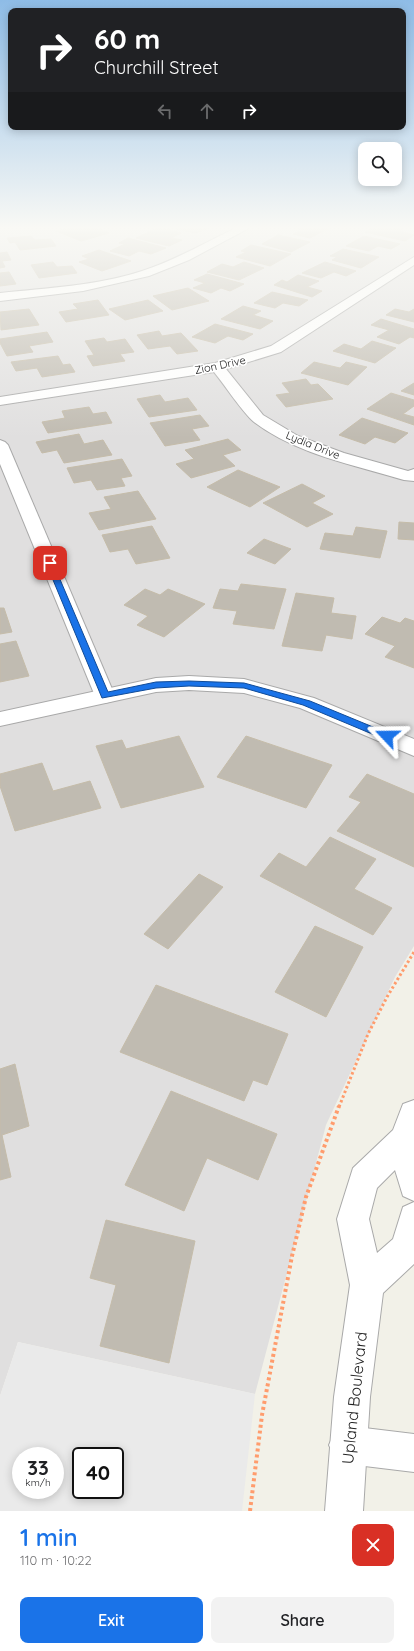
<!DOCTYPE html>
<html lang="en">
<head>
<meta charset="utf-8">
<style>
  body { margin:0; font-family:Quicksand,sans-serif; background:#f2f2f2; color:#202124; height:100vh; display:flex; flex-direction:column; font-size:15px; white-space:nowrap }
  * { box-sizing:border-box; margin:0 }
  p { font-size:13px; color:#757577 }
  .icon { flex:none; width:22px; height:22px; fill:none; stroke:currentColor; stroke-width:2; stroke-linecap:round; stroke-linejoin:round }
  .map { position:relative; height:1511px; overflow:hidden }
  .details { display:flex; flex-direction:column; background:#fff; flex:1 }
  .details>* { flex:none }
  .banner { position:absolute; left:8px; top:8px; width:398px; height:122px; border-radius:8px; box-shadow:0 2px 10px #0003; background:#202124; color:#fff; overflow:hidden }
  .buttons { position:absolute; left:358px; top:142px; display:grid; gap:8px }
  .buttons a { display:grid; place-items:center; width:44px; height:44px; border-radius:8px; background:#fff; box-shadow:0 2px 10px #0003; font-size:20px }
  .speed { position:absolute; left:12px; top:1447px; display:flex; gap:8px; font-size:20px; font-weight:700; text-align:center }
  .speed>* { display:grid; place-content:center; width:52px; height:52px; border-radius:50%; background:#fff; box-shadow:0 2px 10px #0003; line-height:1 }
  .speed small { font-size:10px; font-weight:400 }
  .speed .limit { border:2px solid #111; border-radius:6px; background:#fff; color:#111 }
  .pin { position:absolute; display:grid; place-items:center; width:34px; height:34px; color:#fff; margin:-17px; border-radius:8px; box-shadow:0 2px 6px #0006 }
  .me { position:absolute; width:44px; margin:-22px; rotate:293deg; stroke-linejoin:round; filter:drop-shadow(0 0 3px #0008) }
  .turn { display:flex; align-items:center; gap:14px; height:84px; padding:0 20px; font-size:18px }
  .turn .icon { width:52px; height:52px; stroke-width:2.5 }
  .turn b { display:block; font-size:28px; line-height:34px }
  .lanes { display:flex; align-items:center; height:38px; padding:0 20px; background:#0003; justify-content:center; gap:20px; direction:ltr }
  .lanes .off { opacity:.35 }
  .round { display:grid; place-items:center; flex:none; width:42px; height:42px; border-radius:8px; background:#f2f2f2 }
  .head { display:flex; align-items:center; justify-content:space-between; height:68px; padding:0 20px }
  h1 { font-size:24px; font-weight:600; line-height:30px; color:#1a73e8 }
  .primary-button { display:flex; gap:8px; margin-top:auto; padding:8px 20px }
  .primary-button a { flex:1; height:46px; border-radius:8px; background:#1a73e8; color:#fff; font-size:16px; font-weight:600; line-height:46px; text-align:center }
  .primary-button a+a { background:#f2f2f2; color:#202124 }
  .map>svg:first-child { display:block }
</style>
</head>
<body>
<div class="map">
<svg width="414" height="1511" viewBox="0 0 414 1511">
  <rect width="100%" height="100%" fill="#f2f1e8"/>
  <path fill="#e0dfdf" d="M 0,227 L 414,227 L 414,946 L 395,977 L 326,1125 L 255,1394 L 18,1342 L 0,1396 Z"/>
  <path fill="#eaeaea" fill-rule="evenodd" d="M 18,1342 L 255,1394 L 242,1511 L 0,1511 L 0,1396 ZM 21,1456 L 55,1456 L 55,1490 L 21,1490 ZM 81,1456 L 115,1456 L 115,1490 L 81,1490 Z"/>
  <g fill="#c0bbb1" stroke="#c5bca9">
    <path d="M 70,227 L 94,227 L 109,233 L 81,241 L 56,231 Z"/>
    <path d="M 159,227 L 181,233 L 171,238 L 182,240 L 169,246 L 136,238 Z"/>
    <path d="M 168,227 L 210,227 L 196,233 Z"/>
    <path d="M 292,227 L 324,227 L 329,228 L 310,238 L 293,234 L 302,230 Z"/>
    <path d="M 374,227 L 404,228 L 399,231 L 414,235 L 405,241 L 365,232 Z"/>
    <path d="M 278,235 L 310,242 L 291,252 L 262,244 Z"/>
    <path d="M 31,236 L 35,240 L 51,239 L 56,246 L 20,250 L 15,242 L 10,243 L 7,238 Z"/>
    <path d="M 364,236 L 400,244 L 391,249 L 378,246 L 369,251 L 346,246 Z"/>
    <path d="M 128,238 L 166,248 L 151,254 L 139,251 L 129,256 L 110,251 L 125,244 L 119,243 Z"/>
    <path d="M 251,245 L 291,254 L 270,266 L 236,257 L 246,252 L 241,251 Z"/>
    <path d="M 343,249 L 379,257 L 361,268 L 332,260 L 337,257 L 330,256 Z"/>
    <path d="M 99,250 L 131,261 L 102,271 L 79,262 L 89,259 L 82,256 Z"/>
    <path d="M 7,252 L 11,260 L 2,261 L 5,267 L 0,268 L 0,253 Z"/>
    <path d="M 53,262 L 57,267 L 72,266 L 77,273 L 39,278 L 31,265 Z"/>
    <path d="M 244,262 L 264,268 L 239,280 L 207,272 L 222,264 L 233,267 Z"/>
    <path d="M 325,262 L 356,271 L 346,276 L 334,272 L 321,278 L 302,273 Z"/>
    <path d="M 9,272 L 16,284 L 0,286 L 0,273 Z"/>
    <path d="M 207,274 L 244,284 L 230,291 L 221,288 L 211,293 L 193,288 L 205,283 L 194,280 Z"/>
    <path d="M 298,275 L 319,281 L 307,287 L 322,291 L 312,297 L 274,285 L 282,280 L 287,282 Z"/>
    <path d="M 188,288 L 209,301 L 172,310 L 153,296 Z"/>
    <path d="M 272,292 L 308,300 L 299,306 L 283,303 L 275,308 L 254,303 Z"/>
    <path d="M 98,300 L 109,315 L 66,322 L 59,312 L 78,309 L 73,304 Z"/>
    <path d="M 148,300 L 163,311 L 125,320 L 109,309 Z"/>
    <path d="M 243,306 L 261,311 L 253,315 L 273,321 L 260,329 L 221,319 Z"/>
    <path d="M 29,309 L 39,325 L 1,330 L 0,312 Z"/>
    <path d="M 395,309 L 409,312 L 414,309 L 414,322 L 386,315 Z"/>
    <path d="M 381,319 L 414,329 L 414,338 L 410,337 L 399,344 L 377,337 L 389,330 L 371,325 Z"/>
    <path d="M 215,324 L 253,334 L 243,340 L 228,336 L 215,343 L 192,337 Z"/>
    <path d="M 159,331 L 162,336 L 181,333 L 198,351 L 177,354 L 170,346 L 148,349 L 137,335 Z"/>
    <path d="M 47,332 L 53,342 L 29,346 L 33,352 L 7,356 L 0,343 L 0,339 Z"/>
    <path d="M 104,338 L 107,342 L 125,339 L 134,352 L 120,354 L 125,361 L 93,366 L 87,356 L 94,355 L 85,341 Z"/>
    <path d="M 372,341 L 396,348 L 375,363 L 333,351 L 344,344 L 361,349 Z"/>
    <path d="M 58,356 L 63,365 L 70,364 L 75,372 L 42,377 L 37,368 L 16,371 L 11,362 Z"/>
    <path d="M 314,362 L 340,368 L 346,362 L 367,367 L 348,385 L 301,373 Z"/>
    <path d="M 306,379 L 311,385 L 318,384 L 333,399 L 286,407 L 276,395 L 290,393 L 282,383 Z"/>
    <path d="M 414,383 L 414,395 L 401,391 Z"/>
    <path d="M 391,393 L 414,400 L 414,406 L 403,414 L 414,417 L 414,425 L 367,409 Z"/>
    <path d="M 160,395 L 165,402 L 188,398 L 197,410 L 149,417 L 137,399 Z"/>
    <path d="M 89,407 L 93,414 L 106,412 L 112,423 L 48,433 L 42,422 L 65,418 L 62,411 Z"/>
    <path d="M 200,415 L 209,426 L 192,429 L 200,440 L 165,446 L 150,423 Z"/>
    <path d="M 362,418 L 408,433 L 395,443 L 375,437 L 365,444 L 339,435 Z"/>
    <path d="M 79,434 L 84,444 L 103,440 L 112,455 L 64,463 L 57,450 L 42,453 L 36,442 Z"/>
    <path d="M 228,439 L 241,450 L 223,455 L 235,466 L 191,478 L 176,464 L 194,459 L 185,450 Z"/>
    <path d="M 122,459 L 132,476 L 121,478 L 125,486 L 97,490 L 91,480 L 74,483 L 67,468 Z"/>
    <path d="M 238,470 L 280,487 L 250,507 L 207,487 Z"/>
    <path d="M 302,484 L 325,496 L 312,503 L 333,514 L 307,527 L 263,503 Z"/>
    <path d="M 138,491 L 156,519 L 99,530 L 89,513 L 111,509 L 104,497 Z"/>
    <path d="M 399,522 L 414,523 L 414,540 L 398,539 Z"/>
    <path d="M 152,526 L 170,558 L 136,564 L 128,549 L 110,552 L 102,535 Z"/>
    <path d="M 356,527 L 387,531 L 380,558 L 320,549 L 325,533 L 353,536 Z"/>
    <path d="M 264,539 L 291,549 L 275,564 L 247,553 Z"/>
    <path d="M 241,584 L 286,589 L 274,629 L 233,624 L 237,611 L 213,608 L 220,589 L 238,591 Z"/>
    <path d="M 145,589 L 160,595 L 168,589 L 205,604 L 164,637 L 137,625 L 148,616 L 124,605 Z"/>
    <path d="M 296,593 L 334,598 L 331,613 L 356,616 L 352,639 L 326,635 L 322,651 L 282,646 Z"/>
    <path d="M 0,608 L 4,608 L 12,632 L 0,634 Z"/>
    <path d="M 382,617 L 400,623 L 405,618 L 414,621 L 414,668 L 385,657 L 395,646 L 365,634 Z"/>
    <path d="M 16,641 L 29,676 L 0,682 L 0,644 Z"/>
    <path d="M 179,736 L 204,787 L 121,808 L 96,746 L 122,740 L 126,749 Z"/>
    <path d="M 246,736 L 332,765 L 306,808 L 217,777 Z"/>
    <path d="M 42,763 L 53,791 L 90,781 L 101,808 L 15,831 L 0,786 L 0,774 Z"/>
    <path d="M 367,774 L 414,794 L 414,867 L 337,831 L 361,802 L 349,797 Z"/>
    <path d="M 330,837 L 376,859 L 354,889 L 392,908 L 373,935 L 260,876 L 279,853 L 306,867 Z"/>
    <path d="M 199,874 L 223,887 L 168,949 L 144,934 Z"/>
    <path d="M 315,926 L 363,947 L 326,1017 L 275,992 Z"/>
    <path d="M 156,985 L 288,1034 L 267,1085 L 253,1080 L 244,1101 L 120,1052 Z"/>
    <path d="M 15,1064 L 29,1126 L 2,1135 L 11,1177 L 0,1180 L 0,1069 Z"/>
    <path d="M 171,1091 L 277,1134 L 258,1180 L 207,1158 L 184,1211 L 125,1185 Z"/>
    <path d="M 106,1220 L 195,1241 L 169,1363 L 100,1346 L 116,1285 L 90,1278 Z"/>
  </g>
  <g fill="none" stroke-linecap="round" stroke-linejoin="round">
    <g stroke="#a9a9a9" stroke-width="2">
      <g id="minor">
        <path d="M 238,227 L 251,227 L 189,260 L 149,276 L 83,291 L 0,301 L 0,293 C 47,288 96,286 142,271 C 176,260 206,242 238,227 Z"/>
        <path d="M 414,257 L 414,265 L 281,352 L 226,369 L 263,415 L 298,436 L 344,453 L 408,471 L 414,469 L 414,481 L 404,480 C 354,465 296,454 254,422 C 243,413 224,384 214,372 L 0,405 L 0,397 L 215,363 L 271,346 Z"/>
        <path d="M 0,440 L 5,442 L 8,445 L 115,696 L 112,701 L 105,703 L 98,701 L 95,696 L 0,464 Z"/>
        <path d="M 348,1426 L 414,1434 L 414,1472 L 348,1464 L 335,1458 L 329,1445 L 335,1432 Z"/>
      </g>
    </g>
    <g stroke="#a9a9a9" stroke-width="2">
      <g id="tertiary">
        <path d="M 189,676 L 244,679 L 314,698 L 414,739 L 414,756 L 300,708 L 244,693 L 189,690 L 156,692 L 0,726 L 0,712 L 156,678 Z"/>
        <path d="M 414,1100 L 414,1201 L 403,1196 L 395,1170 L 377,1188 L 369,1219 L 377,1253 L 393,1239 L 403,1207 L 414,1202 L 414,1264 L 383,1293 L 370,1397 L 363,1511 L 325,1511 L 334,1397 L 350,1285 L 337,1219 L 353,1168 L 393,1130 L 403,1104 Z"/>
      </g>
    </g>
    <path stroke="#ff9c6d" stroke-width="3" stroke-dasharray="2.5 2.5" stroke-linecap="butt" d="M 339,1107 L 368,1034 L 387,997 L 414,952"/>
    <path stroke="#ff9c6d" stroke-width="4" stroke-dasharray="3 3" stroke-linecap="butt" d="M 250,1511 L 262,1415 L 292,1256 L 306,1197 L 339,1106"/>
    <use href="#minor" fill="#fff" fill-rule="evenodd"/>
    <use href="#tertiary" fill="#fff" fill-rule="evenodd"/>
  </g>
  <linearGradient id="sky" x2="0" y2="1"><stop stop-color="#8ebce6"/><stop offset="0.52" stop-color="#f9f9f5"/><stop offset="1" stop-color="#f9f9f5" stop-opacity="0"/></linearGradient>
  <rect width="414" height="438" fill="url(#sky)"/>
  <path fill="#1a73e8" stroke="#114b97" d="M 50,561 L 53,563 L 108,692 L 156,682 L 189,681 L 244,683 L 310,701 L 390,734 L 392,736 L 387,739 L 384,739 L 303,705 L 244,688 L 189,686 L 156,688 L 102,698 L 46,563 Z"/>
  <g text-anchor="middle" stroke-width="3.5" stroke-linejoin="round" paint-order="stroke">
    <g font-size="11" fill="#222" stroke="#fff">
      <text transform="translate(220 365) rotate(-12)" y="4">Zion Drive</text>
      <text transform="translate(313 445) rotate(22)" y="4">Lydia Drive</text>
    </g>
    <g font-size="16" fill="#222" stroke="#fff">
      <text transform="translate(354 1398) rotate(-84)" y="6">Upland Boulevard</text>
    </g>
  </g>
</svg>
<div class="buttons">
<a><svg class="icon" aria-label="search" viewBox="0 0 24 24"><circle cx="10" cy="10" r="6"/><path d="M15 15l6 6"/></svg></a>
</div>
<div class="speed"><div>33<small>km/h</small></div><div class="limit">40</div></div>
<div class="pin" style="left:50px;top:563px;background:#d93025"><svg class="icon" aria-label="arrive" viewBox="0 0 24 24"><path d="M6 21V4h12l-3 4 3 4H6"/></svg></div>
<svg class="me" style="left:387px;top:736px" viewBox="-20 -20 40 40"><path d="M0-17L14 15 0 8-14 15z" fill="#1a73e8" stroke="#fff" stroke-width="4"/></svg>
<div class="banner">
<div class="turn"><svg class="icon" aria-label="right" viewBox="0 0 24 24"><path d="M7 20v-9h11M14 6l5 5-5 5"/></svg><div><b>60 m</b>Churchill Street</div></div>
<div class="lanes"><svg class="icon off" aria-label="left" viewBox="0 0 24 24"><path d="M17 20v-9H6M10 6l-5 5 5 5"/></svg><svg class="icon off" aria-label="ahead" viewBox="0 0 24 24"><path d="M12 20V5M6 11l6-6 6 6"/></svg><svg class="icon" aria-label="right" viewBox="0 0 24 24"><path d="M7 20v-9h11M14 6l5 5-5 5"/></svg></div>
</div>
</div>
<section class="details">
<div class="head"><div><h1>1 min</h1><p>110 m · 10:22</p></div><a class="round" style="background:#d93025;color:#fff"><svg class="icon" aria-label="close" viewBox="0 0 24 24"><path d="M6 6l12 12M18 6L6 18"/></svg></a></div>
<div class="primary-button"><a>Exit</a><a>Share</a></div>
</section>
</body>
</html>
